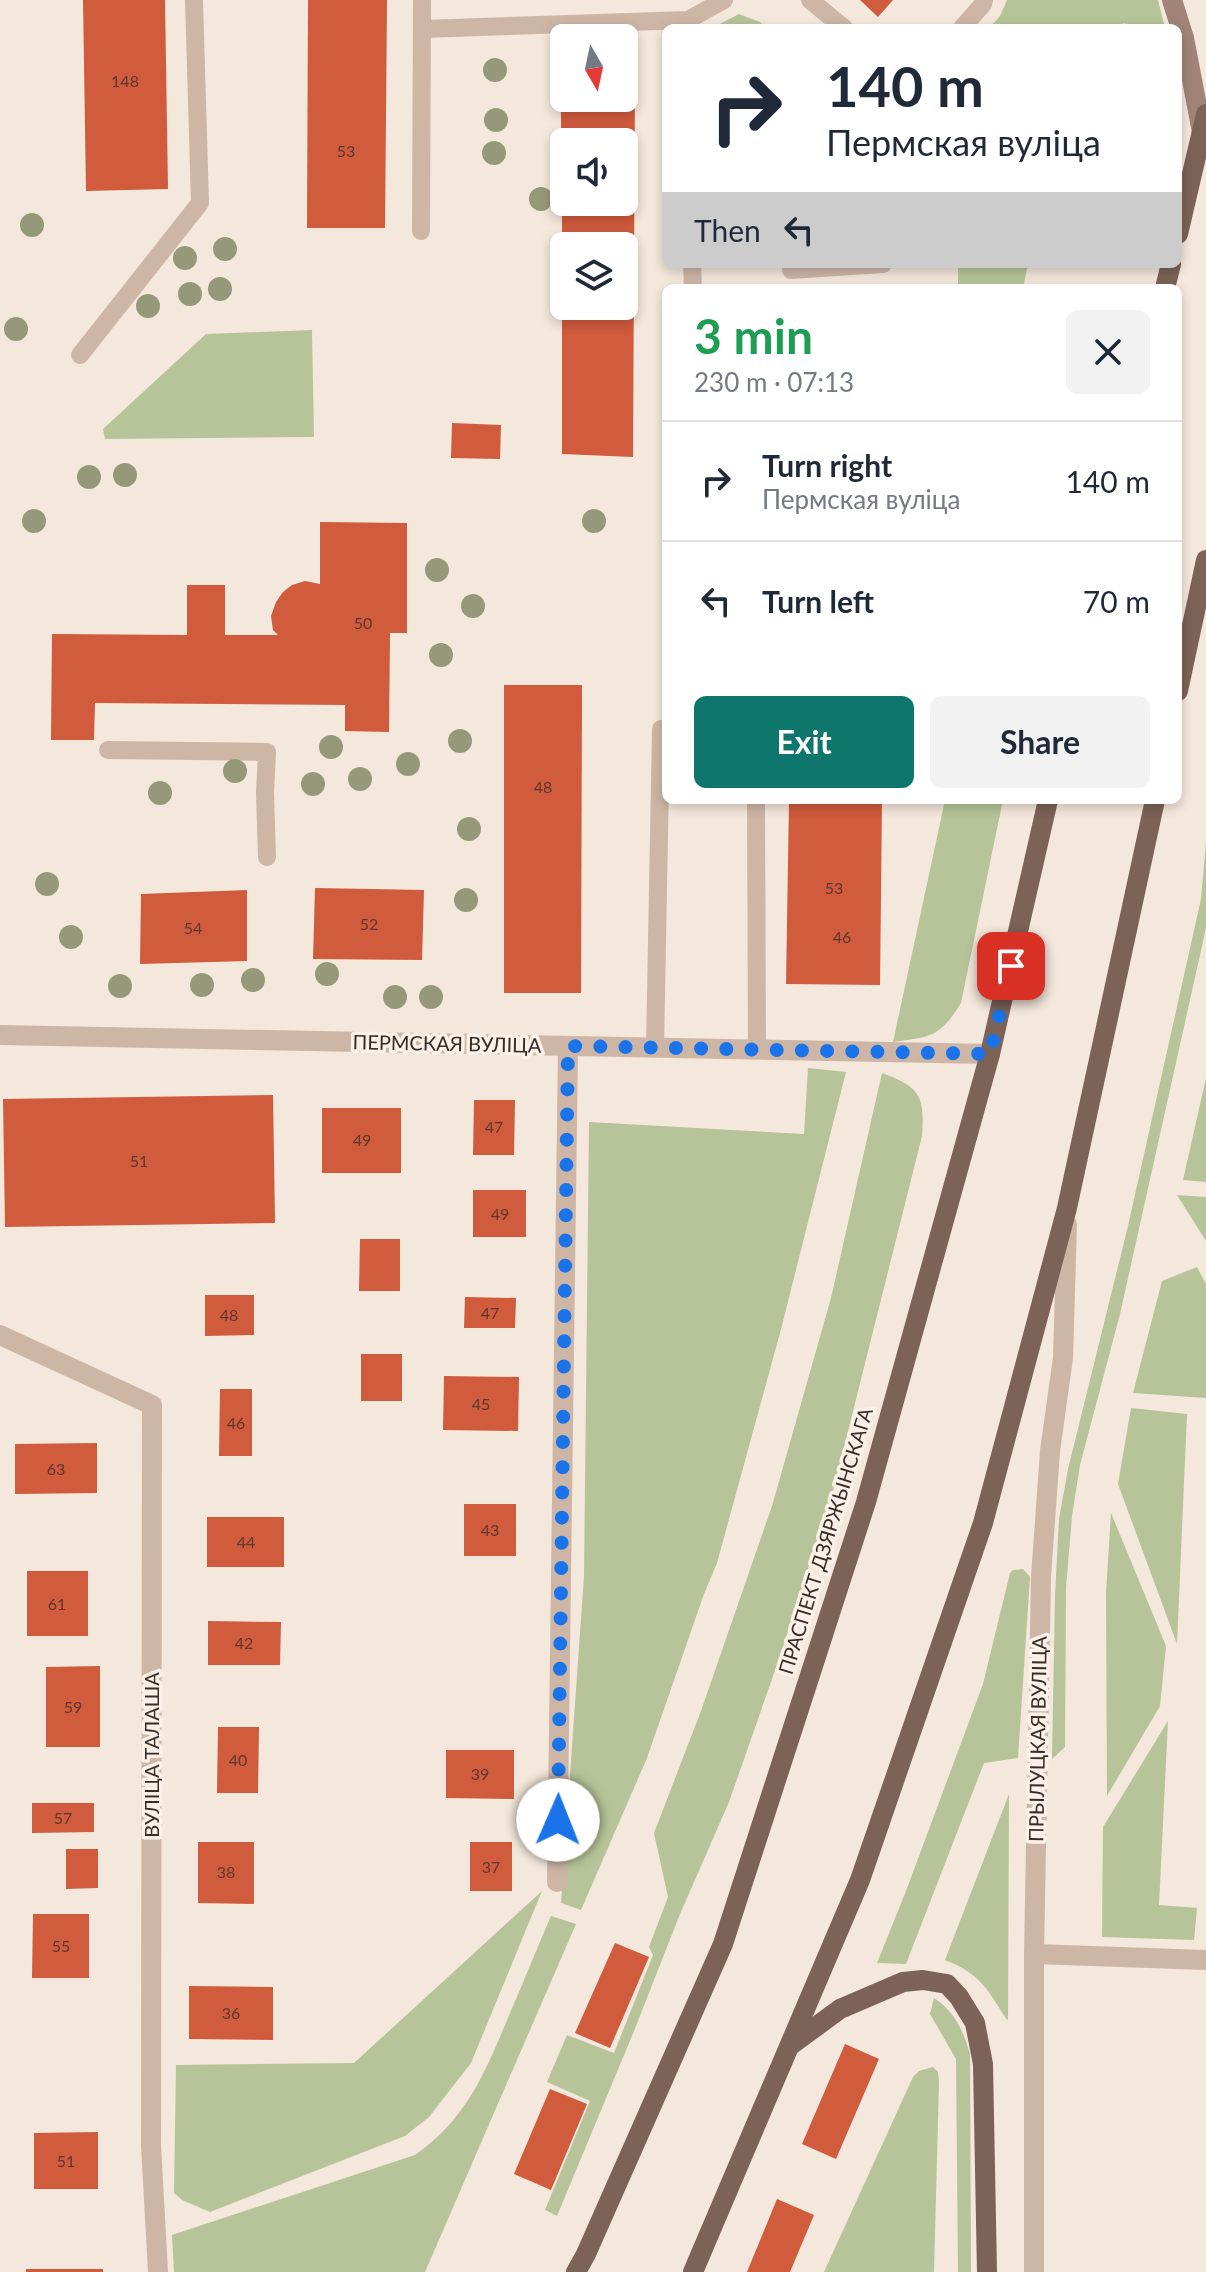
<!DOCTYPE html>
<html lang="en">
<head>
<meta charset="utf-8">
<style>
  body { margin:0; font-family:Lato,sans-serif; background:#f2f2f3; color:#1f2937; height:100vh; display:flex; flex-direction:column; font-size:30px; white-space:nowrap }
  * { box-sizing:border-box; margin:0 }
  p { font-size:26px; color:#747a83 }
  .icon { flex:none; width:44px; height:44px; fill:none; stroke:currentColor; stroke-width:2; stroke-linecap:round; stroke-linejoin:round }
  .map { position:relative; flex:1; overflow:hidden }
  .panel { position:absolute; left:662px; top:284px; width:520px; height:520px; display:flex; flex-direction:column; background:#fff; border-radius:12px; box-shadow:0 4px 12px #0003 }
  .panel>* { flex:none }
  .hud { position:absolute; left:662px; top:24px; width:520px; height:244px; border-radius:12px; box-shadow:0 4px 12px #0003; background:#fff; color:#1f2937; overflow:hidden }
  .needle { width:52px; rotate:171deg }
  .buttons { position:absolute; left:550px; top:24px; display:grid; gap:16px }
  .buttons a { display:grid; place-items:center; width:88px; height:88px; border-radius:12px; background:#fff; box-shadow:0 4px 12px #0003; font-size:40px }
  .pin { position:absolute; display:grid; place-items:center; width:68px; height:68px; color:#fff; margin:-34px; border-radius:16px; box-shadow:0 4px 12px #0006 }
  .me { position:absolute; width:88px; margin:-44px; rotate:1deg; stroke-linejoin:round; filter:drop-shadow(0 0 6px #0008) }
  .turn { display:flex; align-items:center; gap:28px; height:168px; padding:0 32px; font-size:36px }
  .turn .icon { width:104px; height:104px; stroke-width:2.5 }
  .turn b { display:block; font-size:56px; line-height:68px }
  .then { display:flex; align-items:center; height:76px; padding:0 32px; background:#0003; gap:16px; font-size:30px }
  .round { display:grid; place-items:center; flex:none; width:84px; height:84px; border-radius:12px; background:#f2f2f3 }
  .overview { display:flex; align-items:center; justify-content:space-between; height:136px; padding:0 32px }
  h1 { font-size:48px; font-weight:700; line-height:60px; color:#1e9e55 }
  .primary-button { display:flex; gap:16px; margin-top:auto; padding:16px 32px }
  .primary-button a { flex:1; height:92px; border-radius:12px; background:#0f766e; color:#fff; font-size:32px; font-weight:700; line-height:92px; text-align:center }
  .primary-button a+a { background:#f2f2f3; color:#1f2937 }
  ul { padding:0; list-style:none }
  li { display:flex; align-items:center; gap:24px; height:120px; padding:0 32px; border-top:2px solid #e0e1e3 }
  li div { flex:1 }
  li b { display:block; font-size:30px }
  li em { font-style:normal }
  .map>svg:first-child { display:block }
</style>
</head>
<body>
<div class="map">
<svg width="1206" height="2272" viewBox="0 0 1206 2272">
  <rect width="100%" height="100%" fill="#f4e7db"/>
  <g fill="#b7c499">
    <path d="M 1007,0 L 1158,0 L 1165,28 L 1144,28 L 1123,23 L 1122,28 L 996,28 L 992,25 L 1000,16 Z"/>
    <path d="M 739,14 L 760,22 L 767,28 L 712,28 Z"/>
    <path d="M 958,264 L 1028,264 L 1023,288 L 958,288 Z"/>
    <path d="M 312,330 L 314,437 L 105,439 L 103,429 L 206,334 Z"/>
    <path d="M 945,800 L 1003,800 L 961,1003 C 940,1037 931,1037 893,1042 Z"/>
    <path d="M 1206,842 L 1206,928 L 1120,1314 L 1080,1465 L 1072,1516 L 1066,1588 L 1065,1747 L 1052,1759 L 1055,1595 L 1059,1519 L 1068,1469 L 1128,1226 L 1201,899 Z"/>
    <path d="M 808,1068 L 846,1072 L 780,1333 L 717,1563 L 704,1594 L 647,1758 L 581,1910 L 561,1903 L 584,1576 L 589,1122 L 804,1134 Z"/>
    <path d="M 882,1073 C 920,1087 925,1096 922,1136 L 833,1491 L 779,1659 L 729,1802 L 680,1914 L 634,2031 L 557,2216 L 545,2210 L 590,2101 L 547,2082 L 567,2035 L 614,2053 L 653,1955 L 649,1947 L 668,1897 L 654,1833 L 701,1711 L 772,1506 L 831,1298 Z"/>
    <path d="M 1206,1078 L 1206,1182 L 1183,1180 Z"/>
    <path d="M 1177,1195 L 1206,1197 L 1206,1241 Z"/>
    <path d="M 1197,1267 L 1206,1284 L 1206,1398 L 1133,1393 L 1162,1281 Z"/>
    <path d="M 1131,1408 L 1187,1414 L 1177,1644 L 1118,1484 Z"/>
    <path d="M 1111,1513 L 1166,1646 L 1160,1706 L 1107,1796 L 1106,1593 Z"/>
    <path d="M 1023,1569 L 1030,1577 L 1018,1758 L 984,1763 L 906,1964 L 877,1963 L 906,1891 L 983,1684 L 1010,1573 L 1013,1570 Z"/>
    <path d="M 1168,1721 L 1159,1905 L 1197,1908 L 1194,1940 L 1102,1937 L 1103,1827 Z"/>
    <path d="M 1009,1794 L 1008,2019 L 1007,2020 C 987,1989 981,1974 945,1960 Z"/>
    <path d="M 542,1891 L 471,2063 L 429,2117 L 405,2136 L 210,2212 L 182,2200 L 174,2193 L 176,2065 L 354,2063 Z"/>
    <path d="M 551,1916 L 576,1924 L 425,2272 L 174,2272 L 172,2235 L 415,2155 C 468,2118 486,2070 510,2013 C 524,1981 537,1948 551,1916 Z"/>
    <path d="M 934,1998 C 955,2012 963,2030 970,2054 L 971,2272 L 958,2272 L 956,2059 L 930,2014 Z"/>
    <path d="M 933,2067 L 938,2072 L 939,2082 L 934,2272 L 824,2272 L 913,2077 L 919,2071 Z"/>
  </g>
  <g fill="#d05b3d">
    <path d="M 83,0 L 165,0 L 168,189 L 86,191 Z"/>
    <path d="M 308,0 L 387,0 L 385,228 L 307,228 Z"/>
    <path d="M 860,0 L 893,0 L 878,17 Z"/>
    <path d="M 624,81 L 635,81 L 633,457 L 562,454 L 562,306 L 624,306 L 624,246 L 562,246 L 562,202 L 624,202 L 624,142 L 561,142 L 561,98 L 624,98 Z"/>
    <path d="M 452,423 L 501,425 L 500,459 L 451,458 Z"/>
    <path d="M 320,522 L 407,523 L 407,633 L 390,633 L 389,732 L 345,731 L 345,705 L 95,703 L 94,740 L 51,740 L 52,634 L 187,635 L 187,585 L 225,585 L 225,635 L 278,635 L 273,630 L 271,616 L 276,602 L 283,592 L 292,585 L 305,581 L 320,584 Z"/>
    <path d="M 504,685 L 582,685 L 581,993 L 504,993 Z"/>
    <path d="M 789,800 L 882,800 L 880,985 L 786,984 Z"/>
    <path d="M 315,888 L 424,890 L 422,960 L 313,959 Z"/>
    <path d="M 247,890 L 247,961 L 140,964 L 141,894 Z"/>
    <path d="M 273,1095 L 275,1223 L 5,1227 L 3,1099 Z"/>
    <path d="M 474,1100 L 515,1100 L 514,1155 L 473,1155 Z"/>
    <rect x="322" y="1108" width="79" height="65"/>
    <rect x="473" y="1190" width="53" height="47"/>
    <path d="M 360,1239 L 400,1239 L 400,1291 L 359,1291 Z"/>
    <path d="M 205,1295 L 254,1295 L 254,1335 L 205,1336 Z"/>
    <path d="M 465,1297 L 516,1298 L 515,1328 L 464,1328 Z"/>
    <rect x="361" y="1354" width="41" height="47"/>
    <path d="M 444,1376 L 519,1377 L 518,1431 L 443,1430 Z"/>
    <path d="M 220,1389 L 252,1389 L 252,1456 L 219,1456 Z"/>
    <path d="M 97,1443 L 97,1493 L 15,1494 L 15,1444 Z"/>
    <rect x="464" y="1504" width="52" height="52"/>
    <rect x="207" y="1517" width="77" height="50"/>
    <rect x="27" y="1571" width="61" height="65"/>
    <path d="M 208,1621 L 281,1622 L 280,1665 L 208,1665 Z"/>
    <path d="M 100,1666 L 100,1747 L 46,1747 L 46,1667 Z"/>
    <path d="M 218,1727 L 259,1727 L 258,1793 L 217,1793 Z"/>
    <path d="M 446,1750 L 514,1750 L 514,1799 L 446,1798 Z"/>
    <path d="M 32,1803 L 94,1803 L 94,1832 L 32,1833 Z"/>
    <path d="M 198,1842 L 254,1842 L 254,1904 L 198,1903 Z"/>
    <rect x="470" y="1842" width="42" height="49"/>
    <path d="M 66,1849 L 98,1849 L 98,1888 L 66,1889 Z"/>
    <path d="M 33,1914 L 89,1914 L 89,1978 L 32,1978 Z"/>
    <path d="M 615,1943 L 649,1957 L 610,2048 L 575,2033 Z"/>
    <path d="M 189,1986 L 273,1987 L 273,2040 L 189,2039 Z"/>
    <path d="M 845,2044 L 879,2059 L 836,2159 L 802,2144 Z"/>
    <path d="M 550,2089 L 587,2104 L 551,2190 L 514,2174 Z"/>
    <path d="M 98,2132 L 98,2189 L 34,2189 L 34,2133 Z"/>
    <path d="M 777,2199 L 814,2215 L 790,2272 L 747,2272 Z"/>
    <rect x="26" y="2269" width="77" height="3"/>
  </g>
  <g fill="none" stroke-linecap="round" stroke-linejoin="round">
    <g stroke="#cdb6a6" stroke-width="18">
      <path d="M 810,0 L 844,28"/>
      <path d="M 962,28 L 983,4 L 984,0"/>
      <path d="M 422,29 L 688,20 L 724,0"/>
      <path d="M 421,231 L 422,0"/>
      <path d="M 692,264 L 693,288"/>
      <path d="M 791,270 L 883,264"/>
      <path d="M 80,355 L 200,203 L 194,0"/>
      <path d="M 108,750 L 267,752 L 265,793 L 267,857"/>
      <path d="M 756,800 L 757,1050"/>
      <path d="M 655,1048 L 661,729"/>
    </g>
    <g stroke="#cdb6a6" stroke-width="20">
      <path d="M 0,1035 L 990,1054"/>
      <path d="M 0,1335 L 152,1405 L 151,2145 L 158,2272"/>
      <path d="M 557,1882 L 568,1046"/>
      <path d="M 1034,1954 L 1206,1960"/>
      <path d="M 1034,2272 L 1034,1954 L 1041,1577 L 1050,1451 L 1063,1358 L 1067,1224"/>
    </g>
    <path stroke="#a18477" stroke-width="20" d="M 1172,0 L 1184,38 L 1202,132"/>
    <g stroke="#7c6257" stroke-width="20">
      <path d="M 1178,234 L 1206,114"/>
      <path d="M 1165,288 L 1171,264"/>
      <path d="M 1178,691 L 1206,560"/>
      <path d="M 791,2045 L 840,2009 L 903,1982 L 923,1980 L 947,1984 L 959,1997 L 975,2023 L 983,2064 L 987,2272"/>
      <path d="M 576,2272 L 586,2254 L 723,1944 L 866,1502 L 990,1054 L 1048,800"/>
      <path d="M 693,2272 L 860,1880 L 983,1523 L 1067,1208 L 1155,800"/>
    </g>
  </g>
  <g fill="#969979">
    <circle cx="495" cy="70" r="12"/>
    <circle cx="496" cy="120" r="12"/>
    <circle cx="494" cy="153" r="12"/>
    <circle cx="541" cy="199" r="12"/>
    <circle cx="32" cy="225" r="12"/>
    <circle cx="225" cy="249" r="12"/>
    <circle cx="185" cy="258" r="12"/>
    <circle cx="220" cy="289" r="12"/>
    <circle cx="190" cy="294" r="12"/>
    <circle cx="148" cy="306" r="12"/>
    <circle cx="16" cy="329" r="12"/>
    <circle cx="125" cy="475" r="12"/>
    <circle cx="89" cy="477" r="12"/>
    <circle cx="34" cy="521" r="12"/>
    <circle cx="594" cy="521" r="12"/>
    <circle cx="437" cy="570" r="12"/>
    <circle cx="473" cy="606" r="12"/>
    <circle cx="441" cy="655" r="12"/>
    <circle cx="460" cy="741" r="12"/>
    <circle cx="331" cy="747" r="12"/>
    <circle cx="408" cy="764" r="12"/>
    <circle cx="235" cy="771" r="12"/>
    <circle cx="360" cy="779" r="12"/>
    <circle cx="313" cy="784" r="12"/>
    <circle cx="160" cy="793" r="12"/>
    <circle cx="469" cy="829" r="12"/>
    <circle cx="47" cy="884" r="12"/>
    <circle cx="466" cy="900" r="12"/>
    <circle cx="71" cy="937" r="12"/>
    <circle cx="327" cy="974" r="12"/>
    <circle cx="253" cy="980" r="12"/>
    <circle cx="202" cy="985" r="12"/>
    <circle cx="120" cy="986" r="12"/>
    <circle cx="395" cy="997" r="12"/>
    <circle cx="431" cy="997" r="12"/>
  </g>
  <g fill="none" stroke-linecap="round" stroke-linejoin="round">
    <path stroke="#1a73e8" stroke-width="14" stroke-dasharray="0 25.2" d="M 558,1820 L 568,1046 L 990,1054 L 1011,966"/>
  </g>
  <g text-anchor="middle" stroke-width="7" stroke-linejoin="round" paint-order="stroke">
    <g font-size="16" fill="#5e382c">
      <text x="125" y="87">148</text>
      <text x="346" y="157">53</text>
      <text x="363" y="629">50</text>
      <text x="543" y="793">48</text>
      <text x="834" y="894">53</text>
      <text x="369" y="930">52</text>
      <text x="193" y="934">54</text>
      <text x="842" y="943">46</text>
      <text x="494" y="1133">47</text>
      <text x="362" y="1146">49</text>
      <text x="139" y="1167">51</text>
      <text x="500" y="1220">49</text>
      <text x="490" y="1319">47</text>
      <text x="229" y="1321">48</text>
      <text x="481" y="1410">45</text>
      <text x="236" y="1429">46</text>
      <text x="56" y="1475">63</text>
      <text x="490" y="1536">43</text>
      <text x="246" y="1548">44</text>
      <text x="57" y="1610">61</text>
      <text x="244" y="1649">42</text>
      <text x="73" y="1713">59</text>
      <text x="238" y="1766">40</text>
      <text x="480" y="1780">39</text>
      <text x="63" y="1824">57</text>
      <text x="491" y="1873">37</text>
      <text x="226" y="1878">38</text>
      <text x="61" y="1952">55</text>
      <text x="231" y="2019">36</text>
      <text x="66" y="2167">51</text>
    </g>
    <g font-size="20" fill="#382c27" stroke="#fbf1e8">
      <text transform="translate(447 1044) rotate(1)" y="7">ПЕРМСКАЯ ВУЛІЦА</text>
      <text transform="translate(826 1541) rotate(-73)" y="7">ПРАСПЕКТ ДЗЯРЖЫНСКАГА</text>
      <text transform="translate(1038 1739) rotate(-89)" y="7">ПРЫЛУЦКАЯ ВУЛІЦА</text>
      <text transform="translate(152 1755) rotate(-90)" y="7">ВУЛІЦА ТАЛАША</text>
    </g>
  </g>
</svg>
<div class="buttons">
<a><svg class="needle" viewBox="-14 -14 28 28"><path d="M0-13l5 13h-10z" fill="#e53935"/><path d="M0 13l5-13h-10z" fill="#747a83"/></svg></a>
<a><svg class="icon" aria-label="sound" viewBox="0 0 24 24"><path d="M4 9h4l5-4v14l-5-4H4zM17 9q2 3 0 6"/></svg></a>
<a><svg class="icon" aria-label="layers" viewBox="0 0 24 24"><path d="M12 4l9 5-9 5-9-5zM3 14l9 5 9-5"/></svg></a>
</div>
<div class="pin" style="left:1011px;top:966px;background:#d93025"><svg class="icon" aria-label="arrive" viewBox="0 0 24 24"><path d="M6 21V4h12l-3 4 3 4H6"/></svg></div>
<svg class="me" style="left:558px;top:1820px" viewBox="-20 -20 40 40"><circle r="19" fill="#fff"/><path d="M0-13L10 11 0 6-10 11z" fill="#1a73e8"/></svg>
<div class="hud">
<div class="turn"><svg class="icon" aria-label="right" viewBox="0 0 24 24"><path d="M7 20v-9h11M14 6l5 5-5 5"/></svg><div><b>140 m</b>Пермская вуліца</div></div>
<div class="then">Then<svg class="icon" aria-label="left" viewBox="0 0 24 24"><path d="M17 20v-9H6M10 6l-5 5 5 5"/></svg></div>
</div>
<section class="panel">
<div class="overview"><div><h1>3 min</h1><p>230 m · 07:13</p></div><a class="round"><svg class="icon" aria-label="close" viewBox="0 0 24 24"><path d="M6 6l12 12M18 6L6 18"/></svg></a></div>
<ul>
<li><svg class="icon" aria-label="right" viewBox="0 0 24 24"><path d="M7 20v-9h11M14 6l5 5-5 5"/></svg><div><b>Turn right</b><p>Пермская вуліца</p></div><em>140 m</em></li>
<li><svg class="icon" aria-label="left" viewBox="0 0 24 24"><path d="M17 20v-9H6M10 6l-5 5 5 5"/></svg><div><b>Turn left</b></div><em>70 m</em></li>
</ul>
<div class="primary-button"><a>Exit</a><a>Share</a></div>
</section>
</div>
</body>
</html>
